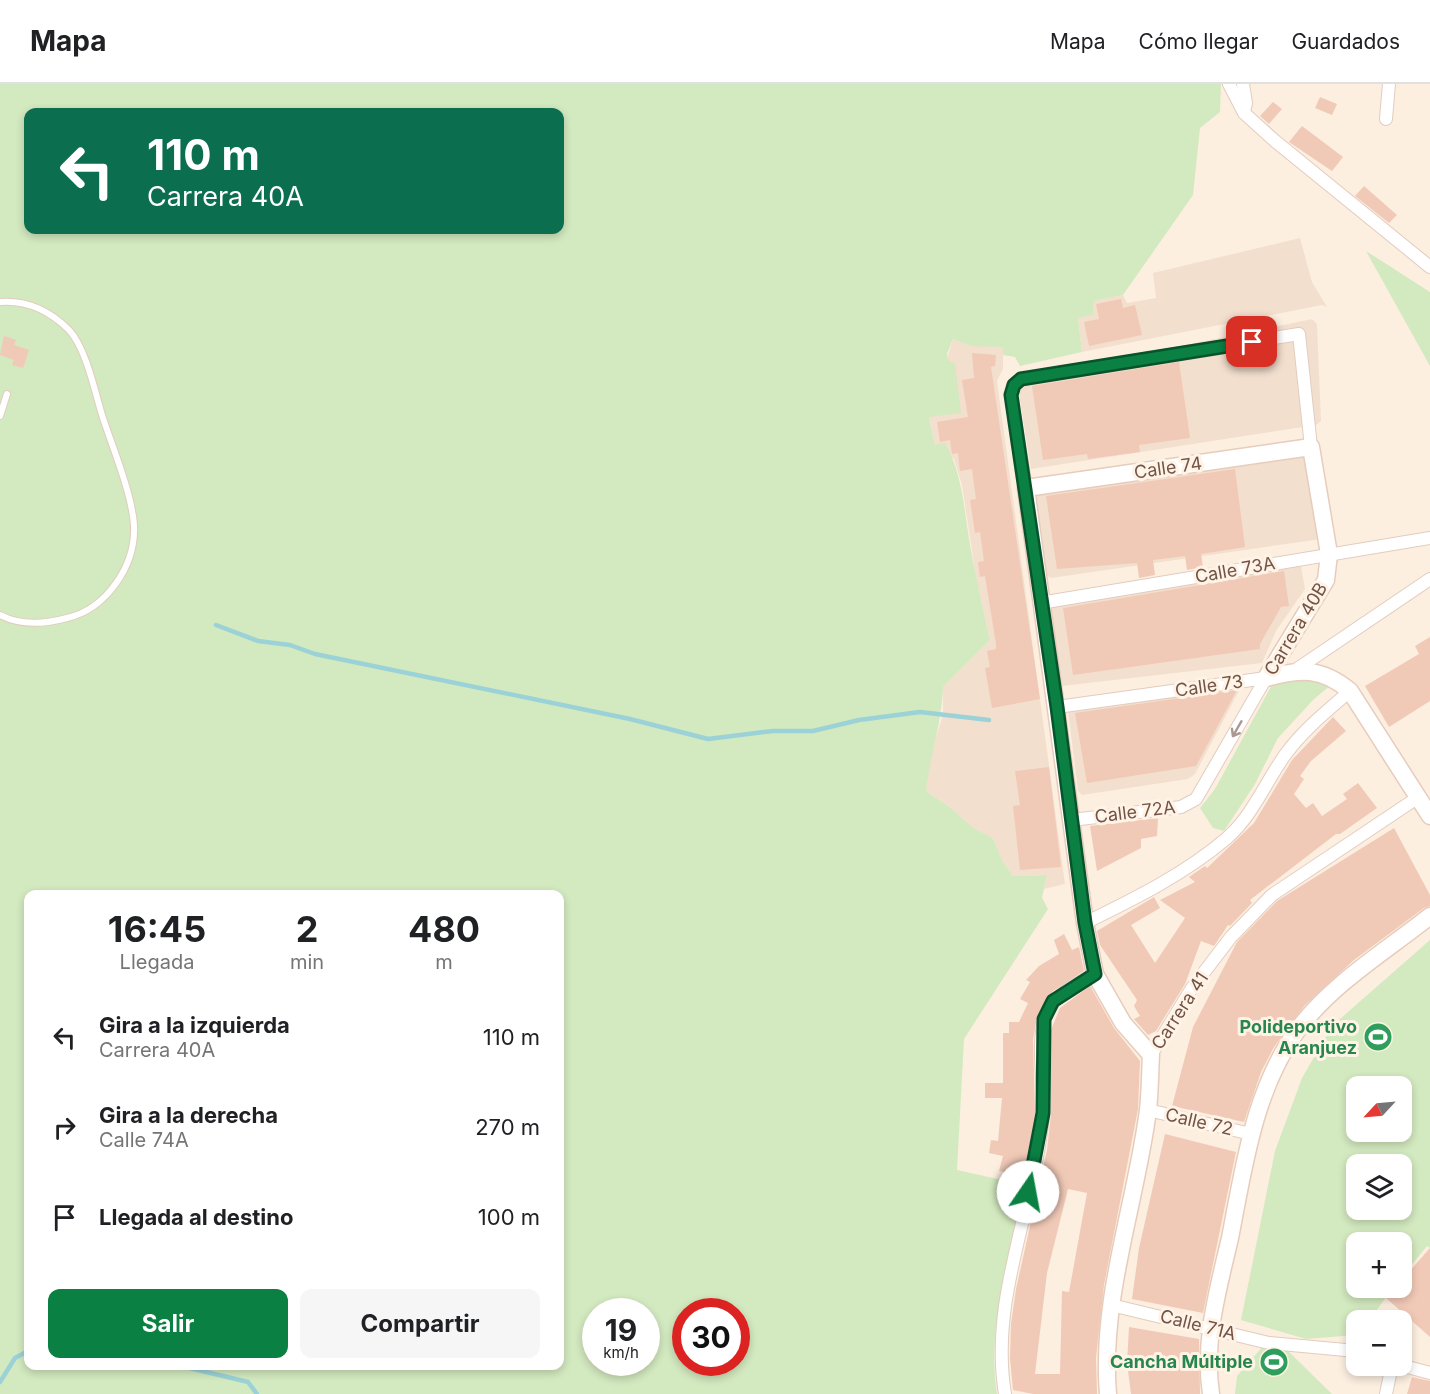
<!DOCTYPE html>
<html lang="es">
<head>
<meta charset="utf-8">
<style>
  body { margin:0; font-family:Inter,sans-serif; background:#f6f6f6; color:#202124; height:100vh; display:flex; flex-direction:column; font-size:22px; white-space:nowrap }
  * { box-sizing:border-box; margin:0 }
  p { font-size:20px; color:#757577 }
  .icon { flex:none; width:33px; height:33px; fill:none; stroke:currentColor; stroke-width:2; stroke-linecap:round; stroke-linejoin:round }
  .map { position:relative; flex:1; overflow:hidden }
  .details { position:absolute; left:24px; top:806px; width:540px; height:480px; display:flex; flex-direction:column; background:#fff; border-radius:12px; box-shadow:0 3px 9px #0003 }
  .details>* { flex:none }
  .guide { position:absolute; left:24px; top:24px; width:540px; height:126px; border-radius:12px; box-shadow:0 3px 9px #0003; background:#0b6e4f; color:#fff; overflow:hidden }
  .needle { width:39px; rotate:244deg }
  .tools { position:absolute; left:1346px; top:992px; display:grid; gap:12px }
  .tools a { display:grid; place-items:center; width:66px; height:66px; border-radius:12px; background:#fff; box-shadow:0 3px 9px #0003; font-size:30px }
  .speed { position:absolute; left:582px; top:1214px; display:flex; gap:12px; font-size:30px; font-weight:700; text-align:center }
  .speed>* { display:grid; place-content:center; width:78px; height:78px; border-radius:50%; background:#fff; box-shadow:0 3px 9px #0003; line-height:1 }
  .speed small { font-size:15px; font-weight:400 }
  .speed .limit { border:9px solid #d22; background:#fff; color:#111 }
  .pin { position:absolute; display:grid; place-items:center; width:51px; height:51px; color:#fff; margin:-26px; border-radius:12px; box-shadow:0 3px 9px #0006 }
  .me { position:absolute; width:66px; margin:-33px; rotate:12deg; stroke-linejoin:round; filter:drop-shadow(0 0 4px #0008) }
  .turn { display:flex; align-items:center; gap:21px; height:126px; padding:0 24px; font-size:27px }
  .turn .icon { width:78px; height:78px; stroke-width:2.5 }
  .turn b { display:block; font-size:42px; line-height:51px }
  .eta { display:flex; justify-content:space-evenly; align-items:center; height:102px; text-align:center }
  .eta b { font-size:36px; font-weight:700; line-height:42px }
  .action { display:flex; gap:12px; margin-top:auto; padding:12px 24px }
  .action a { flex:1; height:69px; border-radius:12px; background:#0b8043; color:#fff; font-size:24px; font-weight:700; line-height:69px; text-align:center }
  .action a+a { background:#f6f6f6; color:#202124 }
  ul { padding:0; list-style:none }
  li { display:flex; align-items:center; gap:18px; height:90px; padding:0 24px }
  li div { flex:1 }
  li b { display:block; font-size:22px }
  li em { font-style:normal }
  header { display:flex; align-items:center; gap:36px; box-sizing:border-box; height:84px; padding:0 30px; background:#fff; border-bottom:2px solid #e0e0e0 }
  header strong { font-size:28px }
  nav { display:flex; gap:33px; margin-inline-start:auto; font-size:21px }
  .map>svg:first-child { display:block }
</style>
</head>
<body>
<header>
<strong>Mapa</strong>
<nav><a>Mapa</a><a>Cómo llegar</a><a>Guardados</a></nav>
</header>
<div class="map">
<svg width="1430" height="1310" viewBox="0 0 1430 1310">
  <rect width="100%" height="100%" fill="#fcefe0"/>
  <g fill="#f3dfce">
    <path d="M 1300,154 L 1312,198 L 1327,223 L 1322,221 L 1082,268 L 1078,234 L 1093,231 L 1094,217 L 1123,211 L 1127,219 L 1156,214 L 1153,189 Z"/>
    <path d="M 1312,235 L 1317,240 L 1321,337 L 1316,341 L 1031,385 L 1018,304 L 1026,294 Z"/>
    <path d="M 953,255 L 970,262 L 1003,262 L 1003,285 L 997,297 L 1065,800 L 1044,805 L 1047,791 L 1013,792 L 1003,778 L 993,754 L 972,743 L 951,724 L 926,707 L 929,678 L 943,630 L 943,603 L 990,556 L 976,493 L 962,401 L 954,375 L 935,361 L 929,332 Z"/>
    <path d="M 1313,359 L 1321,455 L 1051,494 L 1044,490 L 1032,407 Z"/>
    <path d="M 1300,477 L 1305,505 L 1276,547 L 1262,579 L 1062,602 L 1049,518 L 1050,513 L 1056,510 Z"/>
    <path d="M 1243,599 L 1195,690 L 1188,695 L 1082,711 L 1078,707 L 1068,627 Z"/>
  </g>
  <g fill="#d3e9bf" fill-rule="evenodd">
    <path d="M 0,0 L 1221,0 L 1220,28 L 1200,44 L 1193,111 L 1123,211 L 1094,217 L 1093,231 L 1078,234 L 1082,268 L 1020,282 L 1015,273 L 1003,271 L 1003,263 L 970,262 L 953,255 L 947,270 L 948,276 L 955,280 L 961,329 L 929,333 L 935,361 L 945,359 C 963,391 964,426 970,461 C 976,493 983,525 990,556 L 943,603 C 942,639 930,671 926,707 L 951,724 L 972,743 L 993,754 L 1003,778 L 1013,792 L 1047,791 L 1042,814 L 1048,825 L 964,955 L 957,1086 L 1025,1101 C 1011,1168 986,1242 997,1310 L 0,1310 ZM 28,28 L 560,28 L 560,146 L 28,146 ZM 28,810 L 560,810 L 560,1281 L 28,1281 ZM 596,1227 L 646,1227 L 646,1278 L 596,1278 ZM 686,1227 L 736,1227 L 736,1278 L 686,1278 Z"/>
    <path d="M 1366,167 L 1430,208 L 1430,282 Z"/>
    <path d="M 1298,591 L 1331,601 L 1314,615 L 1278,654 L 1255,700 L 1224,747 L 1213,744 L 1200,724 L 1215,705 L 1273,599 Z"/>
    <path d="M 1430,856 L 1430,1164 L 1427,1162 L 1401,1194 L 1401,1158 L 1356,1158 L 1356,1203 L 1393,1203 L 1370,1236 L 1356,1236 L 1356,1251 L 1306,1255 L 1241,1236 L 1275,1067 L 1302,994 L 1332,942 ZM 1356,1002 L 1401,1002 L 1401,1047 L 1356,1047 ZM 1356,1080 L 1401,1080 L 1401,1125 L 1356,1125 Z"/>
    <path d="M 1263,1262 L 1285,1264 L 1332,1310 L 1235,1310 L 1237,1292 Z"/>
  </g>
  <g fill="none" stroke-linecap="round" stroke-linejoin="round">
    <g stroke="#9bd2d7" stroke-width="4.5">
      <path d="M 216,541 L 258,557 L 290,561 L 315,570 L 630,635 L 708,655 L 773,647 L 813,647 L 859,636 L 920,628 L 989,636"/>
      <path d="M 177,1281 L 248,1298 L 257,1310"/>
      <path d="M 0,1298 L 15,1274 L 28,1267"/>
    </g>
  </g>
  <g fill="#f1c9b7" fill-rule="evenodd">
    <path d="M 1320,13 L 1337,20 L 1332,31 L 1315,24 Z"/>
    <path d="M 1273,18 L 1282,25 L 1269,40 L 1260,32 Z"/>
    <path d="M 1302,42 L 1343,73 L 1332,87 L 1289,58 Z"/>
    <path d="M 1364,102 L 1397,131 L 1389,139 L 1355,112 Z"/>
    <path d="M 1121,215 L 1123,224 L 1135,221 L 1142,251 L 1089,262 L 1084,238 L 1099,235 L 1096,220 Z"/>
    <path d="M 4,252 L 16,256 L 14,261 L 29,266 L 23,284 L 12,281 L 14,276 L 0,271 Z"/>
    <path d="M 972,269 L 996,271 L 995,282 L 991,283 L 1040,615 L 992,624 L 985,584 L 990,583 L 987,567 L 996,565 L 996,560 L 985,492 L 980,493 L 978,478 L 984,477 L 980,448 L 975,449 L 970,416 L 976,415 L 972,385 L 960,387 L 958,369 L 952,370 L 950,356 L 940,358 L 937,338 L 968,333 L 962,296 L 974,294 Z"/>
    <path d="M 1179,278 L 1190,354 L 1139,361 L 1140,368 L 1088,375 L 1087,370 L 1043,376 L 1032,302 Z"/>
    <path d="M 1235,385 L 1245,463 L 1201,470 L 1203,483 L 1187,486 L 1185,472 L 1153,476 L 1155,491 L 1139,494 L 1137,479 L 1057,485 L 1046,412 Z"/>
    <path d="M 1284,487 L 1289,522 L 1281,523 L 1260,560 L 1260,565 L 1073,591 L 1063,524 Z"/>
    <path d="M 1430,553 L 1430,617 L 1389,643 L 1365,602 L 1419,570 L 1415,562 Z"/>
    <path d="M 1237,606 L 1196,682 L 1087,699 L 1075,629 Z"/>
    <path d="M 1333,633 L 1346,647 L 1311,677 L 1300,692 L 1304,695 L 1294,710 L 1306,724 L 1313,719 L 1322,732 L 1347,715 L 1343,710 L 1358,699 L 1377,724 L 1340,750 L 1336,750 L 1250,816 L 1252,819 L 1230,842 L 1228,841 L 1214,862 L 1201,857 L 1185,900 L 1156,947 L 1148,951 L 1134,935 L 1140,932 L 1134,922 L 1137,916 L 1100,861 L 1097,847 L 1154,813 L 1160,824 L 1131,841 L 1155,879 L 1185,834 L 1160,816 L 1195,798 L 1189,793 L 1205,782 L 1207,784 L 1254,739 L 1292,676 Z"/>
    <path d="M 1049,683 L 1061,783 L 1020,786 L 1013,722 L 1020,721 L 1015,687 Z"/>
    <path d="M 1158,734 L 1157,752 L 1141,755 L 1141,764 L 1097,787 L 1090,742 Z"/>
    <path d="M 1394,744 L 1430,811 L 1430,822 L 1424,824 L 1354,876 L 1305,921 L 1274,963 L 1261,988 L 1244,1038 L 1172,1022 L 1193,943 L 1237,858 L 1277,817 Z"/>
    <path d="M 1064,850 L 1072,866 L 1079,863 L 1084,887 L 1053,907 L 1037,932 L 1033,956 L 1035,1029 L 1024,1093 L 999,1087 L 1003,1072 L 989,1069 L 991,1056 L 998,1057 L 1002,1014 L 985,1014 L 985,999 L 1003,999 L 1003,949 L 1009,949 L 1009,938 L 1019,938 L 1028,919 L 1020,915 L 1030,898 L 1026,896 L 1039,882 L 1059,870 L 1054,856 Z"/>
    <path d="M 1090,902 L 1114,944 L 1140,977 L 1138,1025 L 1104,1201 L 1096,1274 L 1097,1310 L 1033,1310 L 1013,1306 L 1010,1274 L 1011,1240 L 1016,1205 L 1047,1066 L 1051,1030 L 1051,946 L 1060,924 ZM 1068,1105 L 1087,1109 L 1069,1208 L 1062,1207 L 1060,1290 L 1035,1290 L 1047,1189 Z"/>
    <path d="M 1165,1050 L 1236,1068 L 1203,1229 L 1132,1215 L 1139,1164 Z"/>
    <path d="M 1430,1164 L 1430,1253 L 1386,1214 L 1396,1203 L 1401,1203 L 1401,1197 Z"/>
    <path d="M 1129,1243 L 1199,1255 L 1200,1310 L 1131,1310 L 1127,1279 Z"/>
    <path d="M 1412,1293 L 1430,1297 L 1430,1310 L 1407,1310 Z"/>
  </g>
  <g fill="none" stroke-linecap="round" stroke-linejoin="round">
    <g stroke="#e2ccbf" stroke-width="8">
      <g id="lane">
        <path d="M 0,218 C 27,216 50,227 69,246 C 86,264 95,308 102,331 C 112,362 132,410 134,441 C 136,482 106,525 67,534 C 45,540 21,542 0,531"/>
        <path d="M 0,332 L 7,310"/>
      </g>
    </g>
    <g stroke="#e2ccbf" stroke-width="14">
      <g id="street">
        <path d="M 1229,0 L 1244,29 L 1275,57 L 1430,183"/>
        <path d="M 1243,0 L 1246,19 L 1244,28"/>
        <path d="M 1386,35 L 1389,0"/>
        <path d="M 1026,404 L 1011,311 L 1014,301 L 1021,295 L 1299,250 L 1311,363"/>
        <path d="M 1040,519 L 1430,454"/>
        <path d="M 1294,587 L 1430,495"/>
        <path d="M 1057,623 L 1266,594"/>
        <path d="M 1072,736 L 1181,723 L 1196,715 L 1266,594"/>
        <path d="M 1085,839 C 1134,815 1185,790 1227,754 C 1253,731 1265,699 1285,671 C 1303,646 1327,627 1350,607"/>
        <path d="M 1151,971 L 1192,904 L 1231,853 L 1272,811 L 1417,714"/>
        <path d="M 1148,1026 L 1251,1050"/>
        <path d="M 1111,1221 L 1269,1259 L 1356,1267"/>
        <path d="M 1400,1281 L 1430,1289"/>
        <path d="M 1005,1310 C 989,1214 1035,1124 1043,1030 C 1045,1002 1036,960 1045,934 C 1053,910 1075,901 1095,890"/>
        <path d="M 1386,1310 L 1392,1281"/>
      </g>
    </g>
    <g stroke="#e7ccbc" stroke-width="19">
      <g id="secondary">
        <path d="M 1266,594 C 1301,585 1321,583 1350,607 L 1430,732"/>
        <path d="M 1108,1310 C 1100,1214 1136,1120 1148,1026 C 1150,1008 1150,989 1151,971 L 1123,939 L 1095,890 L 1085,839 L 1026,404 L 1311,363 L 1329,470 L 1326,496 L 1266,594"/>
        <path d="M 1211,1310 C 1203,1256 1218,1206 1230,1154 C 1244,1083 1254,1004 1299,944 C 1333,899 1386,867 1430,832"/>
      </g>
    </g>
    <use href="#lane" stroke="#fff" stroke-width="6"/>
    <use href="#street" stroke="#fff" stroke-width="12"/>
    <use href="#secondary" stroke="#fff" stroke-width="16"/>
  </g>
  <defs><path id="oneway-shaft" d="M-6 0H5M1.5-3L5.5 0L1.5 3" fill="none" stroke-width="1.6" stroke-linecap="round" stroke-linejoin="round" transform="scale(1.5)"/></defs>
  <use stroke="#aa9891" href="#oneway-shaft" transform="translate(1237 645) rotate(120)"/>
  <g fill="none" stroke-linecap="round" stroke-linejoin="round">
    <g stroke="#07532c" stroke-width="15">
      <path id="route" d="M 1028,1108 L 1043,1029 L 1044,935 L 1053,917 L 1095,890 L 1085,839 L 1057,623 L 1011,311 L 1014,301 L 1021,295 L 1252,258"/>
    </g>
    <use href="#route" stroke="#0b8043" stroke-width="10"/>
  </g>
  <defs>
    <g id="stadium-disc" transform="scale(1.5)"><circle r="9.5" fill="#2e9e5b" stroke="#fff3e6"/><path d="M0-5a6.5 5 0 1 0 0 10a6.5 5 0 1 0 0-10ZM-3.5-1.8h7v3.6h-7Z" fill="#fff"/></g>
  </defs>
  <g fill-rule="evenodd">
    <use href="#stadium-disc" x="1378" y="953"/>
    <use href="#stadium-disc" x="1274" y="1278"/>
  </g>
  <g text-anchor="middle" stroke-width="6" stroke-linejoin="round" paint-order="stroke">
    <g font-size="18" fill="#725347" stroke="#fff3e6">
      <text transform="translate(1168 384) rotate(-8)" y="6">Calle 74</text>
      <text transform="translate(1235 486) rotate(-10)" y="6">Calle 73A</text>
      <text transform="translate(1296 545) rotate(-59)" y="6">Carrera 40B</text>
      <text transform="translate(1209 602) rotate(-8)" y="6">Calle 73</text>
      <text transform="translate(1135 728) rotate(-7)" y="6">Calle 72A</text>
      <text transform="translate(1180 927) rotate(-57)" y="6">Carrera 41</text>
      <text transform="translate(1199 1038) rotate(13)" y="6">Calle 72</text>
      <text transform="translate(1198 1241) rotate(14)" y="6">Calle 71A</text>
    </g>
    <g font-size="18" font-weight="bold" fill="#27864d" stroke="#fff3e6" text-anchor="end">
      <text x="1357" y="949">Polideportivo<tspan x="1357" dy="21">Aranjuez</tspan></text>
      <text x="1253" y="1284">Cancha Múltiple</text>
    </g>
  </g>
</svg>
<div class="tools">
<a><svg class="needle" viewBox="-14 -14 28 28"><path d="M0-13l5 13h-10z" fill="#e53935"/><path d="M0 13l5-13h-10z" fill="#757577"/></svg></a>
<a><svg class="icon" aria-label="layers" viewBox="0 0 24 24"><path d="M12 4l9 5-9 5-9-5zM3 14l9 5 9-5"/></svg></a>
<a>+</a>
<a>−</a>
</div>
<div class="speed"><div>19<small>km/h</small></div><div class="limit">30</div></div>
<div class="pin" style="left:1252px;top:258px;background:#d93025"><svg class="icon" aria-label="arrive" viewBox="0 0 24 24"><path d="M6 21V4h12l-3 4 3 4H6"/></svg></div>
<svg class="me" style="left:1028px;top:1108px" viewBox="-20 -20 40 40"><circle r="19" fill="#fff"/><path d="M0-13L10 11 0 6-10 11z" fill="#0b8043"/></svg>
<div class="guide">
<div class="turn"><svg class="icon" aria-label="left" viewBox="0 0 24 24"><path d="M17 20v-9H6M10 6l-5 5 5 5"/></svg><div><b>110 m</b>Carrera 40A</div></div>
</div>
<section class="details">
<div class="eta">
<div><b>16:45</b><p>Llegada</p></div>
<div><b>2</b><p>min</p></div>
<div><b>480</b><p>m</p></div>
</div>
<ul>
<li><svg class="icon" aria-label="left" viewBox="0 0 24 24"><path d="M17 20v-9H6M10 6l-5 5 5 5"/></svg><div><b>Gira a la izquierda</b><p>Carrera 40A</p></div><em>110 m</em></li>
<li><svg class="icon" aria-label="right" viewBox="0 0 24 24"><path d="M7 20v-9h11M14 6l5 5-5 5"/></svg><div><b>Gira a la derecha</b><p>Calle 74A</p></div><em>270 m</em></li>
<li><svg class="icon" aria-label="arrive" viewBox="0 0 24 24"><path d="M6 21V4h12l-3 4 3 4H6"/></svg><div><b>Llegada al destino</b></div><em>100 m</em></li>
</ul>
<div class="action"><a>Salir</a><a>Compartir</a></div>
</section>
</div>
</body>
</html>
